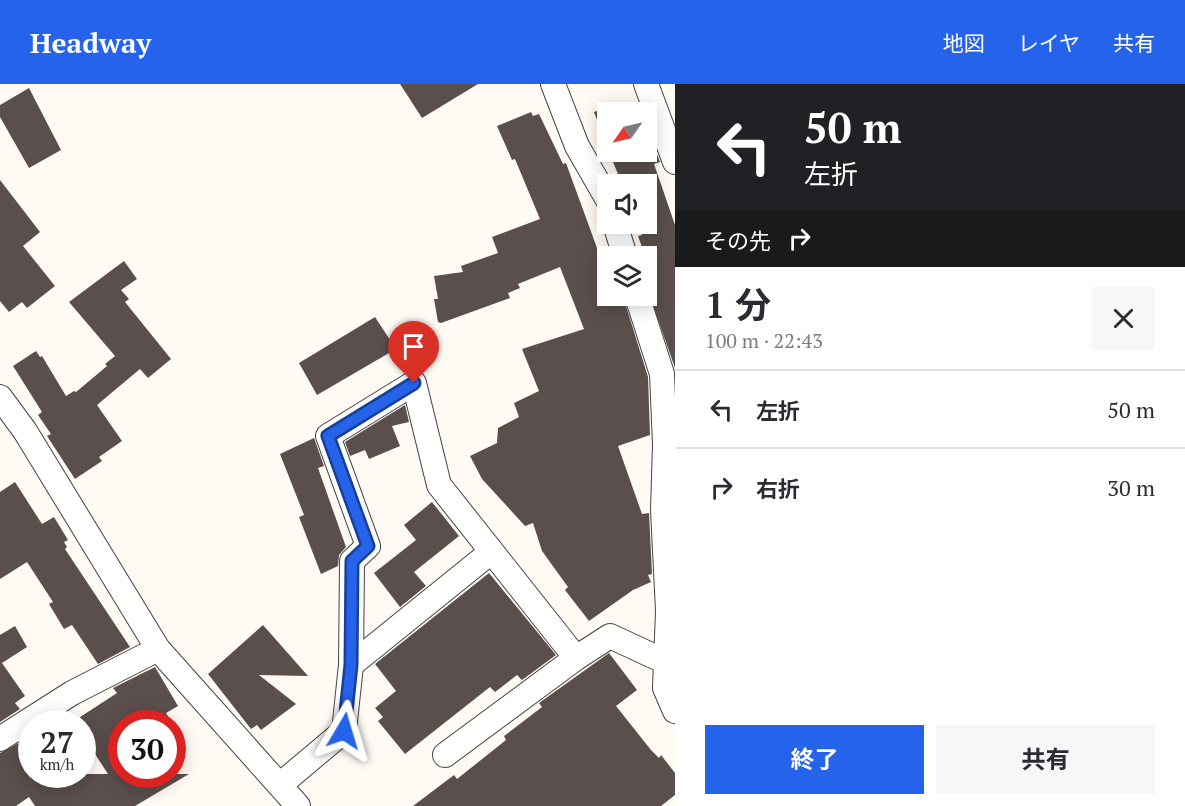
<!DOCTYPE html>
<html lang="ja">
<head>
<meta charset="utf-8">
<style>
  body { margin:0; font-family:"PT Serif","Noto Sans JP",serif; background:#f7f7f7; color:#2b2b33; height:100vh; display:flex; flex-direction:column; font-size:22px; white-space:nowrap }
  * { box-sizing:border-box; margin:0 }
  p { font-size:20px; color:#7c7c81 }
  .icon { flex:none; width:33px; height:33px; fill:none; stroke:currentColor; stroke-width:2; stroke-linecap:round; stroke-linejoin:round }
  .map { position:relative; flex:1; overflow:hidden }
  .side { display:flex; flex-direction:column; background:#fff; width:510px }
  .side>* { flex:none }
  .guide { background:#202124; color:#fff; overflow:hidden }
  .needle { width:39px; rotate:236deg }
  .controls { position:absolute; left:597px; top:18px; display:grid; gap:12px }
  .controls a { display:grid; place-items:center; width:60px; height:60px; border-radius:0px; background:#fff; box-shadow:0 3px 15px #0003; font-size:30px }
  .speed { position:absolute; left:18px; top:626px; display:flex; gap:12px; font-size:30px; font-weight:700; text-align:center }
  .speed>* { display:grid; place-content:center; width:78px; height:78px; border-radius:50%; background:#fff; box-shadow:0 3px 15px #0003; line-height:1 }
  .speed small { font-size:15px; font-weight:400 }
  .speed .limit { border:9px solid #d22; background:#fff; color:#111 }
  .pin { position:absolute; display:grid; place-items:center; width:51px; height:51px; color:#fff; margin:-62px -26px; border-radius:50% 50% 50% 0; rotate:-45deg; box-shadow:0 0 6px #0007 }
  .pin .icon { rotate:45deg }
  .me { position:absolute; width:66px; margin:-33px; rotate:7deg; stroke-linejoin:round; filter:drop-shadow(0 0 4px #0008) }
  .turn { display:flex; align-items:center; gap:21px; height:126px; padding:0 30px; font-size:27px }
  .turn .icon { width:78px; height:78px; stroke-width:2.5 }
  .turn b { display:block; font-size:42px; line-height:51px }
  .then { display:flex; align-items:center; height:57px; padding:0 30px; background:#0003; gap:12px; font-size:22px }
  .round { display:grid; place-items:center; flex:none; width:63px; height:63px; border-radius:0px; background:#f7f7f7 }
  .summary { display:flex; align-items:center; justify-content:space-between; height:102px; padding:0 30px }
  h1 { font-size:36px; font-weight:700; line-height:45px }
  .primary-button { display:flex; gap:12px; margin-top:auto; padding:12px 30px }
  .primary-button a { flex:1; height:69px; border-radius:0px; background:#2563eb; color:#fff; font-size:24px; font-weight:700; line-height:69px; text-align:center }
  .primary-button a+a { background:#f7f7f7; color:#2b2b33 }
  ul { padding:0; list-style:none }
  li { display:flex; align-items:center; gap:18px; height:78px; padding:0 30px; border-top:2px solid #e1e1e2 }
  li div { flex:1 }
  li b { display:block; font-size:22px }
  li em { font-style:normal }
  header { display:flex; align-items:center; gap:36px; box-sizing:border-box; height:84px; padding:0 30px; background:#2563eb; color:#fff }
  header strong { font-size:28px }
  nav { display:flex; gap:33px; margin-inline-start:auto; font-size:21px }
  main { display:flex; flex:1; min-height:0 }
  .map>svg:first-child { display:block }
</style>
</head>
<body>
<header>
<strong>Headway</strong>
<nav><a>地図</a><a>レイヤ</a><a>共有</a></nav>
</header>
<main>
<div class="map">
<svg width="675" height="722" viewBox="0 0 675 722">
  <rect width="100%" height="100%" fill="#fffbf4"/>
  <g fill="#5a4f4c">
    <path d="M 400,0 L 478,0 L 422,34 Z"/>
    <path d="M 29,4 L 61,66 L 29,84 L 0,33 L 0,21 Z"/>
    <path d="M 619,19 L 622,27 L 630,24 L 636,28 L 608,28 L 608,63 L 594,28 Z"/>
    <path d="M 531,28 L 533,32 L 539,30 L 563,80 L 566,79 L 608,194 L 608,212 L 623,212 L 648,293 L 650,351 L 618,362 L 642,430 L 649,429 L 652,490 L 648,491 L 651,498 L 633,506 L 589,537 L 565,506 L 568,503 L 542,467 L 533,439 L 525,442 L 482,395 L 470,372 L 497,359 L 498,344 L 519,333 L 514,319 L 539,307 L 522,265 L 584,245 L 560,183 L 518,200 L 520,204 L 508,209 L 510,214 L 441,239 L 438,238 L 434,215 L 438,215 L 434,192 L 463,188 L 461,182 L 498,169 L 492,153 L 540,135 L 515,75 L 512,76 L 497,42 Z"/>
    <path d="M 646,42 L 660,78 L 654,80 L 675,141 L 675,284 L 646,201 L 646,199 L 654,196 L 638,152 L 642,151 L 638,140 L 646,140 L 646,100 L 622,100 L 609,68 L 646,68 Z"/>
    <path d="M 0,96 L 40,148 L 23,162 L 55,202 L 27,224 L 22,218 L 9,228 L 0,217 Z"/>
    <path d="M 124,177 L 137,195 L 121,206 L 129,215 L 125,218 L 171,275 L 148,294 L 140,285 L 97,321 L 122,357 L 99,373 L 102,377 L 75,395 L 47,352 L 51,350 L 38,331 L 42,328 L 13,282 L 36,267 L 40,273 L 42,272 L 66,312 L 74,307 L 76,308 L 107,282 L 105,280 L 115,272 L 69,218 Z"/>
    <path d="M 375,233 L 396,265 L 317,311 L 299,279 Z"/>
    <path d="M 405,321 L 409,338 L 392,342 L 400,362 L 369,375 L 365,366 L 350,372 L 345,358 Z"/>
    <path d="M 314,354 L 324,382 L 318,384 L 346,463 L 339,471 L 338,482 L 321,490 L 299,433 L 304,431 L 280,370 Z"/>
    <path d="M 15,398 L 42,440 L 54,433 L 68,456 L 64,458 L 67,463 L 65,465 L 130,563 L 98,580 L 72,541 L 64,545 L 49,520 L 53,518 L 27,478 L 0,495 L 0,408 Z"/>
    <path d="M 432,418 L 459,452 L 414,488 L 426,502 L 400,523 L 374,489 L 416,456 L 404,441 Z"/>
    <path d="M 489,489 L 556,571 L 522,596 L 517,591 L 495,608 L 490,603 L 405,670 L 378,637 L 383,633 L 375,624 L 396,607 L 375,580 Z"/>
    <path d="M 263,541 L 308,592 L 259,591 L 296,620 L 261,646 L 257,641 L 251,645 L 208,590 Z"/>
    <path d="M 15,542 L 27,563 L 2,579 L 25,612 L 15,619 L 20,625 L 0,638 L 0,551 Z"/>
    <path d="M 609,569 L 637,606 L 616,622 L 651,666 L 659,674 L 661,671 L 675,689 L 675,711 L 661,722 L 413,722 L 454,691 L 457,695 L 506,656 L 504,652 L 542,623 L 539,619 Z"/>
    <path d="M 155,583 L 178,622 L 166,629 L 172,639 L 122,639 L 122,690 L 189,690 L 135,722 L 35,722 L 29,713 L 16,722 L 0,722 L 0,669 L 32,652 L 32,690 L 108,690 L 82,650 L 82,639 L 74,637 L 117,609 L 113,604 Z"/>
  </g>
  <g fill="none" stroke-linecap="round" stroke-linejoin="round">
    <g stroke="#434343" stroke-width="26">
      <g id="street">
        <path d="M 553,0 L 577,62 L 608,116"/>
        <path d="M 646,0 L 675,78"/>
        <path d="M 615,140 L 625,172"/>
        <path d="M 637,212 L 662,290 L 665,361 L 663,426 L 668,527 L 665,604 L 675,627"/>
        <path d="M 0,313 L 25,347 L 158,565 L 298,722"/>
        <path d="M 576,574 L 610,552 L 666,578"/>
        <path d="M 351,581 L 491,468"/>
        <path d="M 0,655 L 72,609 L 158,565"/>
        <path d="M 281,700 L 344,647 L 351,581 L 352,477 L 368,462 L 328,352 L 414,299 L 439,401 L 576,574 L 445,671"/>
      </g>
    </g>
    <use href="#street" stroke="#fff" stroke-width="24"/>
  </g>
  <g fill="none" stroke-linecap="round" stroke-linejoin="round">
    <g stroke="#184099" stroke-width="15">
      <path id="route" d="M 344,647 L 351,581 L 352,477 L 368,462 L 328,352 L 414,299"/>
    </g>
    <use href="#route" stroke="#2563eb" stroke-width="10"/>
  </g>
</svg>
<div class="controls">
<a><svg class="needle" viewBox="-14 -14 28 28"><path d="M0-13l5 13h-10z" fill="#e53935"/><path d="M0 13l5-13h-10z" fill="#7c7c81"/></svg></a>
<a><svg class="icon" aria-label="sound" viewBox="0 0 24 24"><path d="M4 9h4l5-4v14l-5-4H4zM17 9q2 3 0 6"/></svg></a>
<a><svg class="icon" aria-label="layers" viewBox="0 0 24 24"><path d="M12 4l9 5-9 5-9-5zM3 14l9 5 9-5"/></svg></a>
</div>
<div class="speed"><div>27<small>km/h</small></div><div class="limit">30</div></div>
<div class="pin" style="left:414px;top:299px;background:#d93025"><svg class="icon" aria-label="arrive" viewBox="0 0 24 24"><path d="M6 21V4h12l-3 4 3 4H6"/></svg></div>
<svg class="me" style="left:344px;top:647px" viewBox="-20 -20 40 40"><path d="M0-17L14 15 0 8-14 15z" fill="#2563eb" stroke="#fff" stroke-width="4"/></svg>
</div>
<section class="side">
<div class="guide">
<div class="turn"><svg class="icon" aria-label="left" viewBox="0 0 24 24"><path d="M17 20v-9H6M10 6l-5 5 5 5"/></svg><div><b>50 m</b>左折</div></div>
<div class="then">その先<svg class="icon" aria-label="right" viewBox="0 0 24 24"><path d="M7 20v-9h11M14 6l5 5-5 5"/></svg></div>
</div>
<div class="summary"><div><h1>1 分</h1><p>100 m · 22:43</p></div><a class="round"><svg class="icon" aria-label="close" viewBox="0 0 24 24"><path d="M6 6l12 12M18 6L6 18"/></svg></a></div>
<ul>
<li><svg class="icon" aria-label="left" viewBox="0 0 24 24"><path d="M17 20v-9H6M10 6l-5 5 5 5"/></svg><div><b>左折</b></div><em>50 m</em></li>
<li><svg class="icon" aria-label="right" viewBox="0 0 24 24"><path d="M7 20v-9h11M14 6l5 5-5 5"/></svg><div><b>右折</b></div><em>30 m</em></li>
</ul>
<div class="primary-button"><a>終了</a><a>共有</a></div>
</section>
</main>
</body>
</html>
